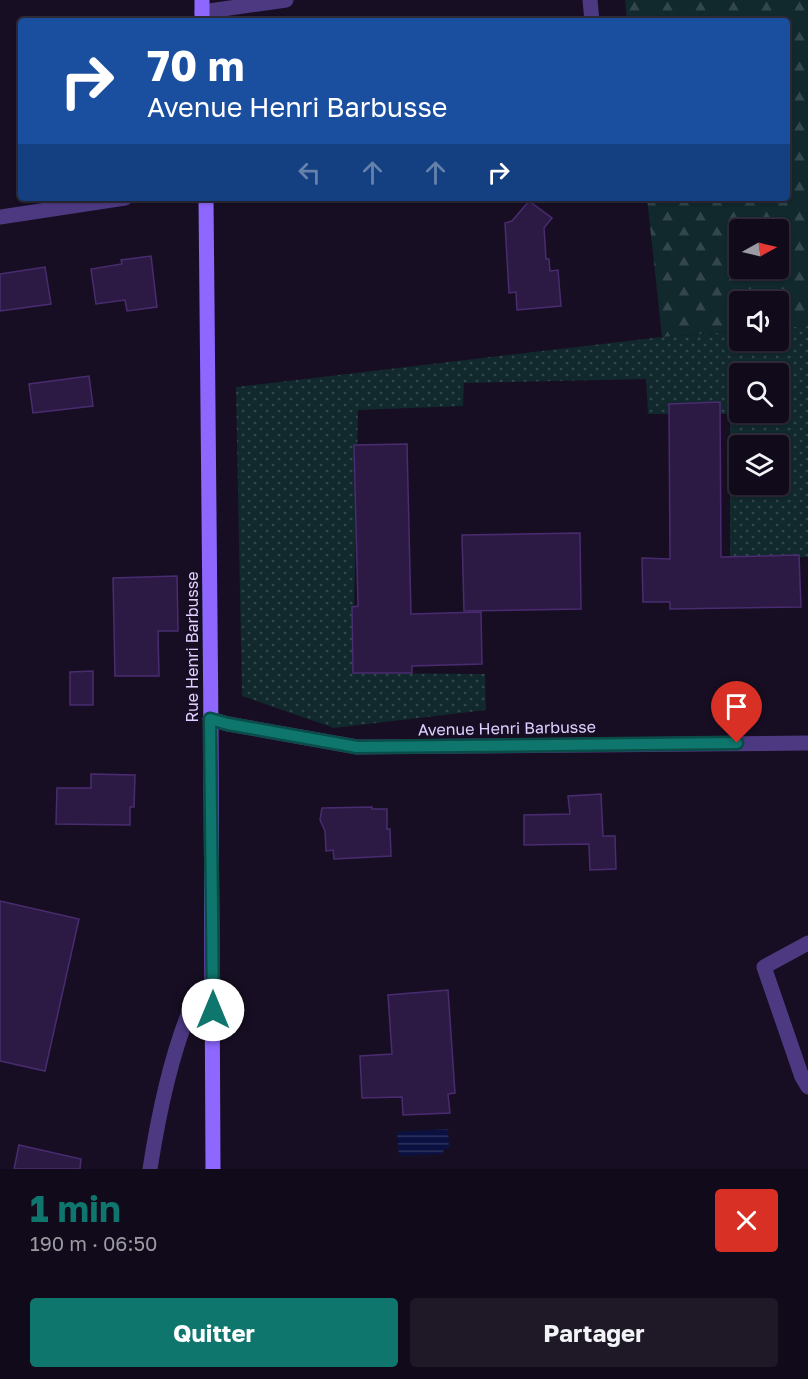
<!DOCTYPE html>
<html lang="fr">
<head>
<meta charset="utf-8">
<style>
  body { margin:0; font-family:"Golos Text",sans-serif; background:#1e1827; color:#f1f3f6; height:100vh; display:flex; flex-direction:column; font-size:22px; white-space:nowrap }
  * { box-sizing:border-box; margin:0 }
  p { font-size:20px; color:#9c9aa2 }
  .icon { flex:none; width:33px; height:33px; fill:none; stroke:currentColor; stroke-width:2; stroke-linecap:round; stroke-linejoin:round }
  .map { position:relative; height:1169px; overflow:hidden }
  .sheet { display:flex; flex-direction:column; background:#110a1a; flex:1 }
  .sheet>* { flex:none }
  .top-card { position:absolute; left:18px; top:18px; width:772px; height:183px; border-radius:6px; box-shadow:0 2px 4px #0004,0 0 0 2px #302b39; background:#1a4fa0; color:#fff; overflow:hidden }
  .needle { width:39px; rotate:82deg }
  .controls { position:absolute; left:729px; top:219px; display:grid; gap:12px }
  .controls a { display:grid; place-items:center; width:60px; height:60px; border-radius:6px; background:#110a1a; box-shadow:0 2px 4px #0004,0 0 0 2px #302b39; font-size:30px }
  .pin { position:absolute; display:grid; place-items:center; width:51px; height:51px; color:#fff; margin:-62px -26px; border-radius:50% 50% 50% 0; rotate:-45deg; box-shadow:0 0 6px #0007 }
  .pin .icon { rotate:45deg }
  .me { position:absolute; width:66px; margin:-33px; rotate:0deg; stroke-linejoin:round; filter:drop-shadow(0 0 4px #0008) }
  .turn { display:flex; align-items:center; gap:21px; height:126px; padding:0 30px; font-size:27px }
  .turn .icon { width:78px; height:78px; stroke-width:2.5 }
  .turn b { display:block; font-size:42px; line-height:51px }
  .lanes { display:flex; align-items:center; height:57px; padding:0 30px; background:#0003; justify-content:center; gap:30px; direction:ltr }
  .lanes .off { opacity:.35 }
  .round { display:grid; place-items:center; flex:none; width:63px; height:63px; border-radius:6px; background:#1e1827 }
  .headline { display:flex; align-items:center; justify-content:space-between; height:102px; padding:0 30px }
  h1 { font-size:36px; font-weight:700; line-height:45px; color:#0f766e }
  .action { display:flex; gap:12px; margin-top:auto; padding:12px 30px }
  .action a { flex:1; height:69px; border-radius:6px; background:#0f766e; color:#fff; font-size:24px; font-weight:700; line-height:69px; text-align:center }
  .action a+a { background:#1e1827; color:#f1f3f6 }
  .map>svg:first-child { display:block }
</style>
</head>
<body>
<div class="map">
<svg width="808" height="1169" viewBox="0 0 808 1169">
  <defs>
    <pattern id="grass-dots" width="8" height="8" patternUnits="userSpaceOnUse" patternTransform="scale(1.5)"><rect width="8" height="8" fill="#11282d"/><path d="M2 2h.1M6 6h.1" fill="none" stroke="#33464c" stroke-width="1.8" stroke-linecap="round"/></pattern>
    <pattern id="forest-firs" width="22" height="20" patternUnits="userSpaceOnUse" patternTransform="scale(1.5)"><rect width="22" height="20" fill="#11282d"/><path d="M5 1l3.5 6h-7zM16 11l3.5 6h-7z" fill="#33464c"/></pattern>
    <pattern id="water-rules" width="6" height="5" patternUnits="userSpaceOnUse" patternTransform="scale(1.5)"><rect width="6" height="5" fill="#0a1141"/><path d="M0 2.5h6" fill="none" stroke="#2d335e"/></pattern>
  </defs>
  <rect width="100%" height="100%" fill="#170e23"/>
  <path fill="url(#grass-dots)" fill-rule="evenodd" d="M 808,326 L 808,557 L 730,557 L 730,414 L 648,414 L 646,379 L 464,383 L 463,406 L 358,410 L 353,673 L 485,674 L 486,710 L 334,728 L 242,696 L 236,387 L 662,337 L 739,331 L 740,340 L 778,340 L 779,328 ZM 740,374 L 778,374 L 778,412 L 740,412 ZM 740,446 L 778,446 L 778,484 L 740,484 Z"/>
  <path fill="url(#forest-firs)" fill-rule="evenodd" d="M 625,0 L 808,0 L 808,326 L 779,328 L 778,302 L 740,302 L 739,331 L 662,337 L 647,198 L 788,198 L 788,21 L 627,21 ZM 740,230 L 778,230 L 778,268 L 740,268 Z"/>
  <path fill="url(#water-rules)" d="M 448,1129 L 449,1148 L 444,1150 L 442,1154 L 399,1156 L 397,1132 Z"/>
  <g fill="#2c1a44" stroke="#492c70" stroke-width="1.5">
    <path d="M 529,201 L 552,218 L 544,228 L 546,259 L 549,259 L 550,271 L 558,270 L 561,306 L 517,310 L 516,292 L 509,293 L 505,223 L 512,221 Z"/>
    <path d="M 151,256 L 157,307 L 127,311 L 125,300 L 96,304 L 91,269 L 122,264 L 121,260 Z"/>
    <path d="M 45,267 L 51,304 L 0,311 L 0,274 Z"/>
    <path d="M 89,376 L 93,406 L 33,413 L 29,384 Z"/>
    <path d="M 720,402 L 721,557 L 799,555 L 801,607 L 670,609 L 670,602 L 643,602 L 642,558 L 670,559 L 669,404 Z"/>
    <path d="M 407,444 L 411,614 L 481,612 L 482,664 L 412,666 L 412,673 L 353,673 L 352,607 L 358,606 L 354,445 Z"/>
    <path d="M 580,533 L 581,609 L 464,611 L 462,535 Z"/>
    <path d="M 177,576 L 178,631 L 158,631 L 159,676 L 115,676 L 113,578 Z"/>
    <path d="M 93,671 L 93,705 L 70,705 L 70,672 Z"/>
    <path d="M 91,774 L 135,775 L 134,807 L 130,807 L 130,825 L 56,824 L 57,788 L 91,788 Z"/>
    <path d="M 601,794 L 603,836 L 615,836 L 616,869 L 590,870 L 589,844 L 524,845 L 524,815 L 570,814 L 568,796 Z"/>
    <path d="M 372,807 L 372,809 L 387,809 L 387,829 L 390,829 L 391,856 L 334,859 L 333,850 L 326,851 L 325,831 L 320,820 L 322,808 Z"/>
    <path d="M 0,901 L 79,919 L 45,1071 L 0,1061 Z"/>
    <path d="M 448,990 L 455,1093 L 448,1094 L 450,1113 L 403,1115 L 402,1097 L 362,1098 L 360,1056 L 392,1054 L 388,995 Z"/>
    <path d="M 19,1145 L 81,1159 L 80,1169 L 14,1169 Z"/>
  </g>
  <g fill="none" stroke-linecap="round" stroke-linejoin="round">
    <path stroke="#4d3982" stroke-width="15" d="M 808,943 L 764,967 L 802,1077 L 808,1087"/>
    <g stroke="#4d3982" stroke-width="15">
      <path d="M 590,0 L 592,21"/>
      <path d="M 202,12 L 286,0"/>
      <path d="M 0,217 L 125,198"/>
      <path d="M 210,719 L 228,724 L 357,747 L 808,743"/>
      <path d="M 150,1169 C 159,1111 173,1042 199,990 L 213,987"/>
    </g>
    <g stroke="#8e67ff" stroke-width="15">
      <path d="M 202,0 L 202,21"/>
      <path d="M 206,198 C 210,522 212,845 213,1169"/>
    </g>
  </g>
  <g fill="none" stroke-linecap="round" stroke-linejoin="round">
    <g stroke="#0a4d48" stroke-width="15">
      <path id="route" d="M 213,1010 L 210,719 L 228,724 L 357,747 L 737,743"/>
    </g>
    <use href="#route" stroke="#0f766e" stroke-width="10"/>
  </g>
  <g text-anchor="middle" stroke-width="6" stroke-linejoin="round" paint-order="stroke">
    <g font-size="16" fill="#e0d0ff" stroke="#170e23">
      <text transform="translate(192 647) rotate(-90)" y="6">Rue Henri Barbusse</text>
      <text transform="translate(507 728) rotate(-1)" y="6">Avenue Henri Barbusse</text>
    </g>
  </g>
</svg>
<div class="controls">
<a><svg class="needle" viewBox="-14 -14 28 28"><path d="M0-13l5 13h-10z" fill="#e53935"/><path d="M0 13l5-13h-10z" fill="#9c9aa2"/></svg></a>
<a><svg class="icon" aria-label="sound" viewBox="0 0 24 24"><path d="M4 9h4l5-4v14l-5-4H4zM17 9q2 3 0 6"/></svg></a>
<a><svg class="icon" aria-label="search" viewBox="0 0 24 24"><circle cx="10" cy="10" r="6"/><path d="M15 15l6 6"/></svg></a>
<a><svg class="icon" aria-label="layers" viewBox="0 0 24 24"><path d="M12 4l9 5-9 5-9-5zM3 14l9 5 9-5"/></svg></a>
</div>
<div class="pin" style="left:737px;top:743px;background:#d93025"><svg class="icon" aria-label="arrive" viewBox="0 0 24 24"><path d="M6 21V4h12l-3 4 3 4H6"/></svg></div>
<svg class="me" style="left:213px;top:1010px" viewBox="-20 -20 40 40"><circle r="19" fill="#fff"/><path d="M0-13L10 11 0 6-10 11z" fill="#0f766e"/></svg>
<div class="top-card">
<div class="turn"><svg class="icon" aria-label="right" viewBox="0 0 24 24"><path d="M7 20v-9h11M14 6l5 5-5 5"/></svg><div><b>70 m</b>Avenue Henri Barbusse</div></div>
<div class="lanes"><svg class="icon off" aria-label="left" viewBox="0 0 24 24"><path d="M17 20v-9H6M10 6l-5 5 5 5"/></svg><svg class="icon off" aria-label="ahead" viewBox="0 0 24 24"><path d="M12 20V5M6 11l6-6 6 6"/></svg><svg class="icon off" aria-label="ahead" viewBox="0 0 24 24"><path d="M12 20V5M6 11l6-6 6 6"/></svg><svg class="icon" aria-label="right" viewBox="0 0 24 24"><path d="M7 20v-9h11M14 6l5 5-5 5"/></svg></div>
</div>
</div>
<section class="sheet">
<div class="headline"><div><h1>1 min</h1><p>190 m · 06:50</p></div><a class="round" style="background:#d93025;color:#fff"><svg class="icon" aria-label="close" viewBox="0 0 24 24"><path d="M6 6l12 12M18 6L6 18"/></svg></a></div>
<div class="action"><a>Quitter</a><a>Partager</a></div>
</section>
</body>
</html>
